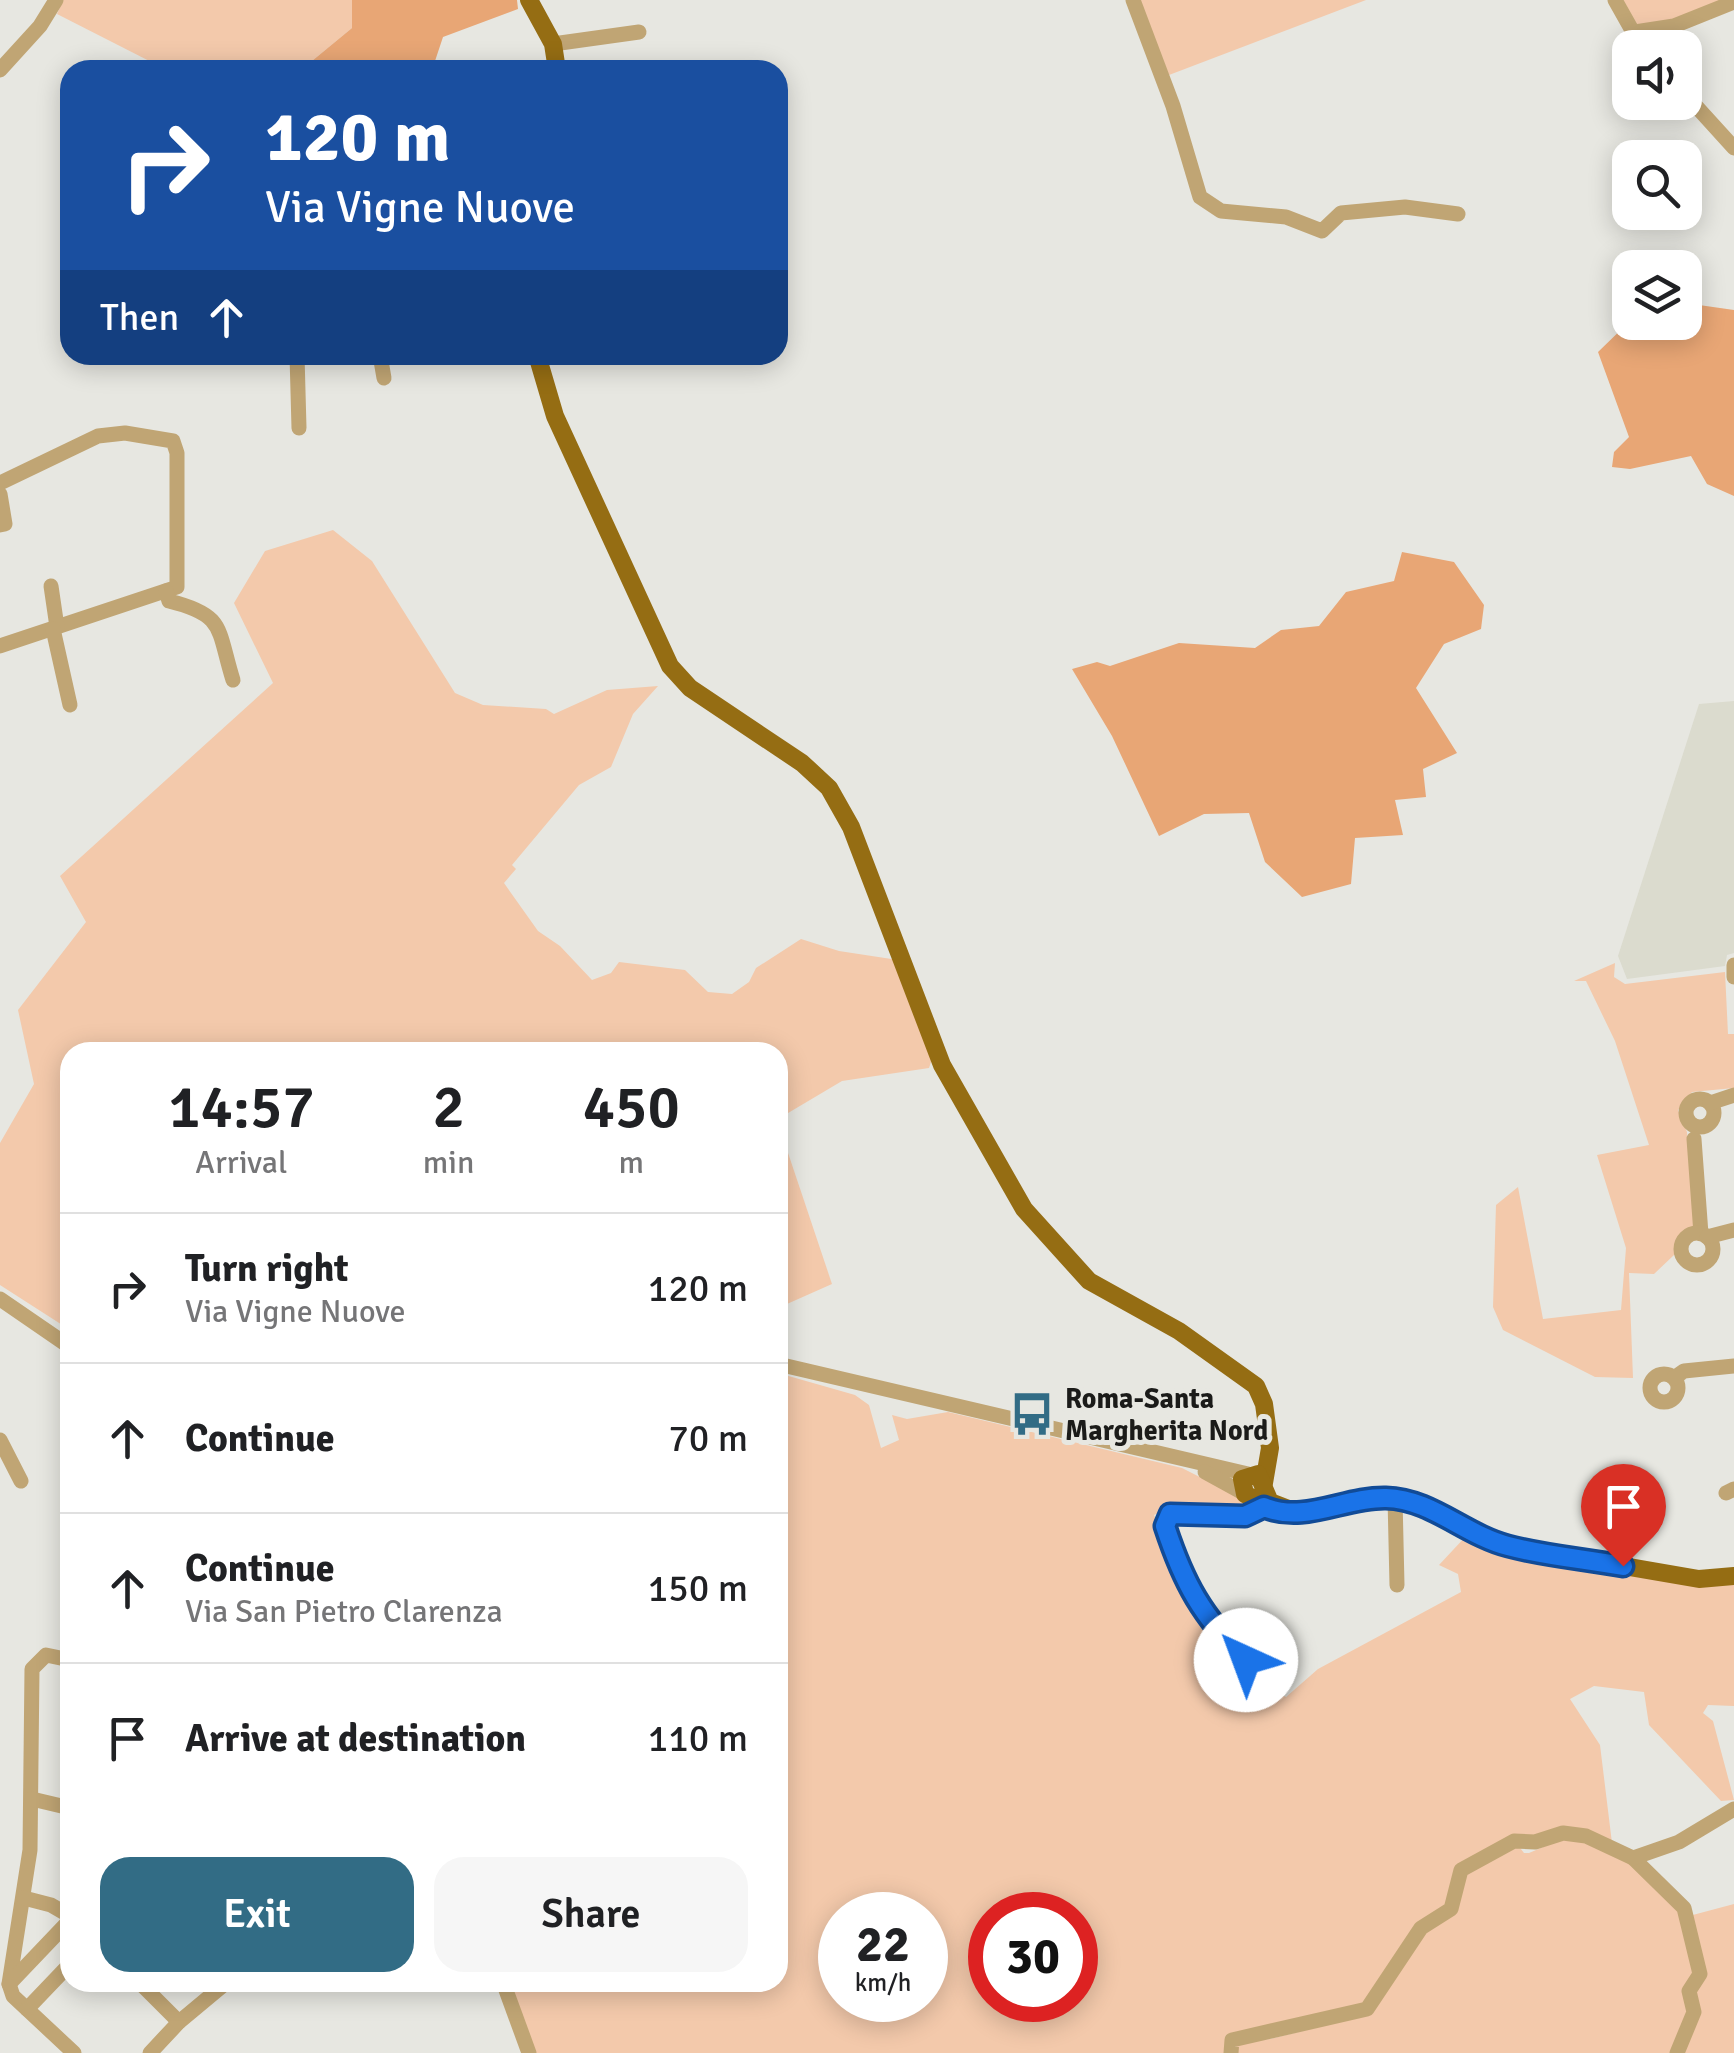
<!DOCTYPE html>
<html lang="en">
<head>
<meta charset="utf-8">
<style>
  body { margin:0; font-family:Signika,sans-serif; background:#f6f6f6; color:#202124; height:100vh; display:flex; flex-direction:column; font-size:38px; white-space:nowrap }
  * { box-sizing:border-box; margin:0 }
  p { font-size:32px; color:#757577 }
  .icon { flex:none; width:55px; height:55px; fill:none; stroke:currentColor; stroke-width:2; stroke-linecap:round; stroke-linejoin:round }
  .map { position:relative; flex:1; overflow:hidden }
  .panel { position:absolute; left:60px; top:1042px; width:728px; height:950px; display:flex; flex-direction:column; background:#fff; border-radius:30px; box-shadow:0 5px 25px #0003 }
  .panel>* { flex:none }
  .guide { position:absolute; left:60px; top:60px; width:728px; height:305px; border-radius:30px; box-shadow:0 5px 25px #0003; background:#1a4fa0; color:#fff; overflow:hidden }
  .buttons { position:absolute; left:1612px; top:30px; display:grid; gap:20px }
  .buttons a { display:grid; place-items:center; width:90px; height:90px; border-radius:20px; background:#fff; box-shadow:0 5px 25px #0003; font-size:50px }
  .speed { position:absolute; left:818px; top:1892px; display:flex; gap:20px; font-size:50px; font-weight:700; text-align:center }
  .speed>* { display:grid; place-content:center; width:130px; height:130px; border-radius:50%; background:#fff; box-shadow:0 5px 25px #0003; line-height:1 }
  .speed small { font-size:25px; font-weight:400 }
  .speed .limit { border:15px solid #d22; background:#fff; color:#111 }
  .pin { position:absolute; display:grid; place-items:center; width:85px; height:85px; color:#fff; margin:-102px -42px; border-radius:50% 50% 50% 0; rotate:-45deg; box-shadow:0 0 10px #0007 }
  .pin .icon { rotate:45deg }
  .me { position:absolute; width:110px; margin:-55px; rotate:317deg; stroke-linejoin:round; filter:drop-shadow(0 0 8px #0008) }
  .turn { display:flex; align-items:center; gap:35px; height:210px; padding:0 40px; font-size:45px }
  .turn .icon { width:130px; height:130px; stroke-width:2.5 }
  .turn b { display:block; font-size:70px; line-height:85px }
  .then { display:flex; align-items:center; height:95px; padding:0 40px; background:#0003; gap:20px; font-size:38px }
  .eta { display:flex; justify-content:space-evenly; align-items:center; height:170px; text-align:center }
  .eta b { font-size:60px; font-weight:600; line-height:70px }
  .button { display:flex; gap:20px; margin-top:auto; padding:20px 40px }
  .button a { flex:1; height:115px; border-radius:30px; background:#326c85; color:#fff; font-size:40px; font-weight:600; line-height:115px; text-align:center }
  .button a+a { background:#f6f6f6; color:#202124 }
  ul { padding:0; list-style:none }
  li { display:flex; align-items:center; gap:30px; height:150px; padding:0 40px; border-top:2px solid #e0e0e0 }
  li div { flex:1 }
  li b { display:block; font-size:38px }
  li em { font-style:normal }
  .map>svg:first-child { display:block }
</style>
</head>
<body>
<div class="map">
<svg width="1734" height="2053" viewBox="0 0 1734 2053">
  <rect width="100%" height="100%" fill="#e7e7e1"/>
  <path fill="#dbdbce" d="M 1734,701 L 1734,953 L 1727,955 L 1725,966 L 1627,979 L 1618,956 L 1699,704 Z"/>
  <g fill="#f3c9ab" fill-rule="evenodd">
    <path d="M 63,0 L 352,0 L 352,28 L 301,70 L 167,70 L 57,14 Z"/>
    <path d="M 1138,0 L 1366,0 L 1169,75 Z"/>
    <path d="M 1623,0 L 1727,0 L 1675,21 L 1637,25 Z"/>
    <path d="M 333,530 L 372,561 L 455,693 L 483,705 L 546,709 L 554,714 L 607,690 L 658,686 L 633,714 L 611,767 L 579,785 L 512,865 L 516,869 L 504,883 L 538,931 L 560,946 L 592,980 L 611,973 L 619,962 L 685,970 L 708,992 L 732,994 L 749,982 L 756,968 L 801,939 L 839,951 L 898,960 L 933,1056 L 929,1068 L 842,1081 L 778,1119 L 778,1052 L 70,1052 L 70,1330 L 0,1285 L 0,1143 L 34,1084 L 18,1010 L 86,922 L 60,876 L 273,683 L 234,603 L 265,551 Z"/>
    <path d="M 1615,963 L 1614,977 L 1625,984 L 1725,972 L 1728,1034 L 1734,1034 L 1734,1088 L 1692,1092 L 1678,1110 L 1687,1132 L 1694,1228 L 1676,1239 L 1674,1255 L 1654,1274 L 1629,1273 L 1633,1378 L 1595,1377 L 1503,1330 L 1493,1307 L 1496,1205 L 1518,1187 L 1543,1319 L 1621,1310 L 1626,1248 L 1597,1155 L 1649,1145 L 1615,1041 L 1586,981 L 1574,981 Z"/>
    <path d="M 778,1123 L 832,1284 L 778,1308 Z"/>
    <path d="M 778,1373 L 855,1395 L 869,1405 L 881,1448 L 899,1440 L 892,1415 L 907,1419 L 948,1412 L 1182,1468 L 1259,1507 C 1225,1518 1186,1500 1154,1515 C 1183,1585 1216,1660 1286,1697 L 1318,1669 L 1461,1592 L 1458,1574 L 1439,1565 L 1467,1535 L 1571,1562 L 1571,1569 L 1577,1570 L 1579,1564 L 1600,1567 L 1604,1573 L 1609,1569 L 1734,1582 L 1734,1706 L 1708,1705 L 1703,1713 L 1713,1721 L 1734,1800 L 1721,1801 L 1649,1725 L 1644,1692 L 1594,1686 L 1570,1699 L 1600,1745 L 1612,1843 L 1562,1828 L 1456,1866 L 1445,1906 L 1366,2004 L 1226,2035 L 1224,2053 L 536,2053 L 510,1983 L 778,1982 ZM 840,1915 L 925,1915 L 925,2000 L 840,2000 ZM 990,1915 L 1075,1915 L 1075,2000 L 990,2000 Z"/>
    <path d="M 1569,1836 L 1628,1861 C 1631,1868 1678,1905 1689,1916 L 1734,1904 L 1734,2053 L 1235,2053 L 1237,2041 L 1270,2039 L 1358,2017 L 1423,1930 L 1455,1909 L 1466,1871 L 1517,1844 L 1524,1853 L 1529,1853 Z"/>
  </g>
  <g fill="#e8a675">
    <path d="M 352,0 L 517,0 L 518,9 L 443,37 L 432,70 L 301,70 L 352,28 Z"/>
    <path d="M 1685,303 L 1734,310 L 1734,496 L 1707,484 L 1691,456 L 1630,469 L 1612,467 L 1614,452 L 1629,437 L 1598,352 L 1630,321 L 1685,322 Z"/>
    <path d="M 1402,552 L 1454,562 L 1484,605 L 1481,629 L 1444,644 L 1416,688 L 1457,753 L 1423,769 L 1426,797 L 1395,800 L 1403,835 L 1355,838 L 1351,884 L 1302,897 L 1265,862 L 1249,813 L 1204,814 L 1159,836 L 1112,736 L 1072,669 L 1097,662 L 1110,666 L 1179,643 L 1255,648 L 1281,630 L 1319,626 L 1346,592 L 1394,581 Z"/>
  </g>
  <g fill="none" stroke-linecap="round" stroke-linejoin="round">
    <g stroke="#c0a574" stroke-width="15">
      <path d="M 1133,0 L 1173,106 L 1200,197 L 1221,211 L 1286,217 L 1322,231 L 1341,213 L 1405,207 L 1458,214"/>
      <path d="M 1615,0 L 1642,48"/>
      <path d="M 1635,32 L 1674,26 L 1734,2"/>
      <path d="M 553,44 L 639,32"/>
      <path d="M 0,70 L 40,26 L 56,0"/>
      <path d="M 1685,94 L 1734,148"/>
      <path d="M 297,355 L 299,428"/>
      <path d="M 380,355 L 384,378"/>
      <path d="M 0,483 L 98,436 L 125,433 L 173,441 L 177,453 L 177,587 L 0,646"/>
      <path d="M 0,494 L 5,524 L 0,525"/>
      <path d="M 51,586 L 57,627"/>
      <path d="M 166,591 L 169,601 C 226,615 217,629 233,680"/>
      <path d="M 53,629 L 70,705"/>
      <path d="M 1734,965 L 1734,977"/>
      <circle cx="1700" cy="1113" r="14"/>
      <path d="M 1710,1103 L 1734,1095"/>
      <path d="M 1694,1139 L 1701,1234"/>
      <circle cx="1697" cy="1249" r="16"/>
      <path d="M 1707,1237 L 1734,1230"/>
      <path d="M 0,1299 L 70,1347"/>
      <path d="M 778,1364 L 1248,1474"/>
      <circle cx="1664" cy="1388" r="14"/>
      <path d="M 1674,1378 L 1684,1371 L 1734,1366"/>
      <path d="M 0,1440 L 21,1481"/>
      <path d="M 1205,1472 L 1245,1494"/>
      <path d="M 1726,1493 L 1734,1489"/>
      <path d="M 1395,1498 L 1397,1585"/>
      <path d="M 1264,1507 L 1245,1516 L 1174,1513 L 1164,1521 C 1174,1573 1221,1660 1273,1680"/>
      <path d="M 70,1660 L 46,1655 L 32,1669 L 30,1850 L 9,1984 L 13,1996 L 74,2053"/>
      <path d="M 32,1799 L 70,1808"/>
      <path d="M 1633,1858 L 1684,1908 L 1700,1974 L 1689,1991 L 1694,2012 L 1677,2053"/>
      <path d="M 24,1898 L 51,1905 L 70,1916"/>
      <path d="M 139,1982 L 179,2022"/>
      <path d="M 503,1982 L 529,2053"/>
      <path d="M 9,1984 L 70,1920"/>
      <path d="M 27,2009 L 70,1964"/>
      <path d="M 150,2053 L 179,2022 L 227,1982"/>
      <path d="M 1231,2053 L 1232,2040 L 1367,2009 L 1421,1928 L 1451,1909 L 1461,1870 L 1514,1841 L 1535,1842 L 1563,1833 L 1586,1836 L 1633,1858 L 1679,1842 L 1734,1809"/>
    </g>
    <g stroke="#956d13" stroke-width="18">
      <path d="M 529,0 L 553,44 L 557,70"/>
      <path d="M 537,355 L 555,416 L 670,666 L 690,688 L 802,763 L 829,788 L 851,827 L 942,1065 L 1024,1209 L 1089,1281 L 1179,1331 L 1256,1386 L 1264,1404 L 1270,1448 L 1264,1483"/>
      <path d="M 1296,1512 L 1270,1502 L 1258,1474 L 1242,1479 L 1245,1494 L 1280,1513 L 1286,1514 C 1302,1511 1317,1512 1333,1509 C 1360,1503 1381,1494 1409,1501 C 1444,1510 1474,1534 1508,1546 L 1699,1579 L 1734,1576"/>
    </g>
  </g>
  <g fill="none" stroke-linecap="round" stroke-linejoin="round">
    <g stroke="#114b97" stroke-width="25">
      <path id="route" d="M 1246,1660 C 1202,1616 1184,1584 1165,1526 L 1170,1514 L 1245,1516 L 1264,1507 C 1305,1524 1344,1497 1386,1498 C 1431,1499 1465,1535 1508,1546 C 1545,1556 1585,1559 1623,1566"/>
    </g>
    <use href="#route" stroke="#1a73e8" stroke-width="18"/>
  </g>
  <defs>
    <g id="bus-bare" transform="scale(3.45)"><path d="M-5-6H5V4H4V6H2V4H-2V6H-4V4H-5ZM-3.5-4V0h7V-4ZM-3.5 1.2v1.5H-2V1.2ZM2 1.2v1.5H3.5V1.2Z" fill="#326c85" stroke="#e7e7e1" stroke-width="2.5" paint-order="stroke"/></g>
  </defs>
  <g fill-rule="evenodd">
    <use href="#bus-bare" x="1032" y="1414"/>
  </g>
  <g text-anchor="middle" stroke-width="10" stroke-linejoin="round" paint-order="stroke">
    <g font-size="28" font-weight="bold" fill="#1b1b19" stroke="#e7e7e1" text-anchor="start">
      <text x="1065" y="1408">Roma-Santa<tspan x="1065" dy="32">Margherita Nord</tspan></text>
    </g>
  </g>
</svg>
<div class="buttons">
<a><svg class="icon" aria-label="sound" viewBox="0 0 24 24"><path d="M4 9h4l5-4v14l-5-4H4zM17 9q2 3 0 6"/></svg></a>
<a><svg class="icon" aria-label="search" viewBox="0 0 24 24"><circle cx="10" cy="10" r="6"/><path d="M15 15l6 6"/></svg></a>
<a><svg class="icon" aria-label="layers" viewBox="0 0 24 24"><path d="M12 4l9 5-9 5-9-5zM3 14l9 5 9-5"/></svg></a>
</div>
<div class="speed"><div>22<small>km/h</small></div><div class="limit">30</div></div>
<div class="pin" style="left:1623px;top:1566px;background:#d93025"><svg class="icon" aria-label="arrive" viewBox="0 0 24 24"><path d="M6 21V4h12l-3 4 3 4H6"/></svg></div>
<svg class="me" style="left:1246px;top:1660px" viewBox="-20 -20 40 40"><circle r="19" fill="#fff"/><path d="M0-13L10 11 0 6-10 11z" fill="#1a73e8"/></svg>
<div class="guide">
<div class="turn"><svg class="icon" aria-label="right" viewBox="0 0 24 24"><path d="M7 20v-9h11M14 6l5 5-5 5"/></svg><div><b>120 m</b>Via Vigne Nuove</div></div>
<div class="then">Then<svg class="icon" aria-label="ahead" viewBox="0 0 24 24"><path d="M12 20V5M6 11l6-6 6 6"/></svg></div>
</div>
<section class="panel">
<div class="eta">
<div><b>14:57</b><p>Arrival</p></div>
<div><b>2</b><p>min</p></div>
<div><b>450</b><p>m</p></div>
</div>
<ul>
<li><svg class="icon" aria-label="right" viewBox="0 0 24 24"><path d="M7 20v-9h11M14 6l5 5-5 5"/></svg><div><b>Turn right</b><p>Via Vigne Nuove</p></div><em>120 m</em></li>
<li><svg class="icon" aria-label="ahead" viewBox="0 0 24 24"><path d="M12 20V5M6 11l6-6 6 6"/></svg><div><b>Continue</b></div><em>70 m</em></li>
<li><svg class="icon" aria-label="ahead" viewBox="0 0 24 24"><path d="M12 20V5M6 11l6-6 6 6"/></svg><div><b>Continue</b><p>Via San Pietro Clarenza</p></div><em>150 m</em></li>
<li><svg class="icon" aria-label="arrive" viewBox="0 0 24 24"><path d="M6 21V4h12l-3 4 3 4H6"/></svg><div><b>Arrive at destination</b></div><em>110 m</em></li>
</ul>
<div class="button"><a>Exit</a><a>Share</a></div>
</section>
</div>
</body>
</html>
